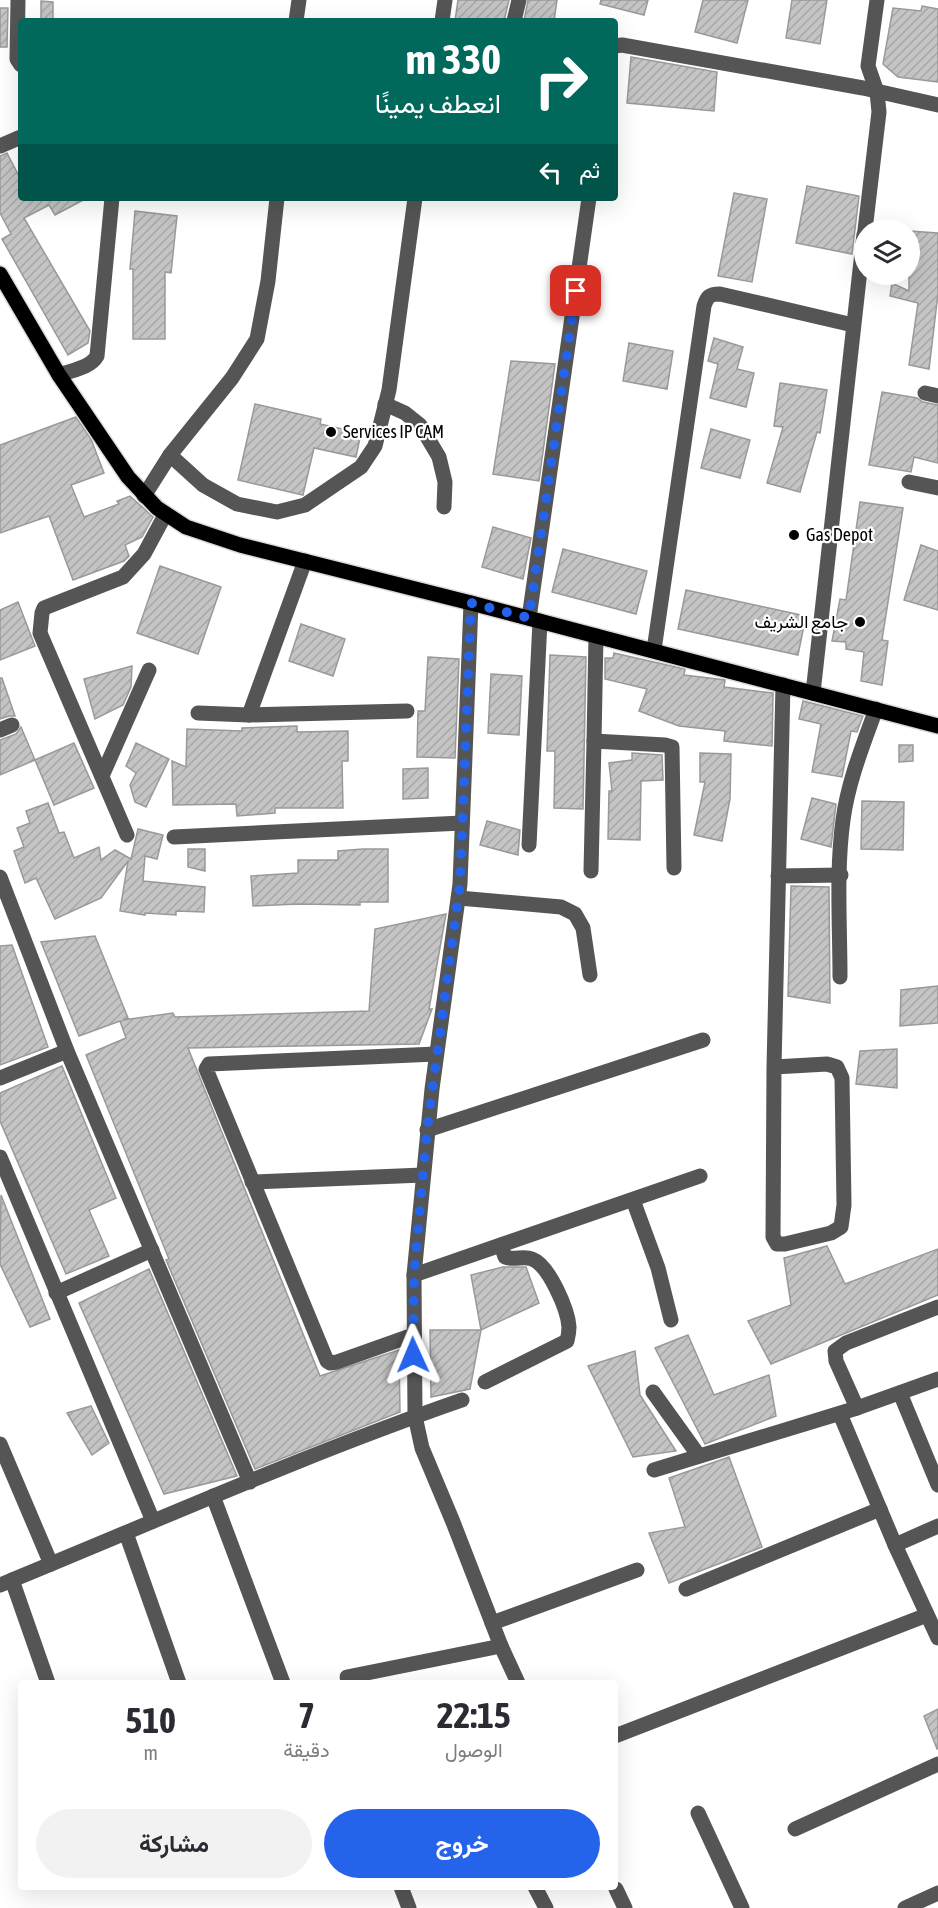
<!DOCTYPE html>
<html lang="ar">
<head>
<meta charset="utf-8">
<style>
  body { margin:0; font-family:"Asap Condensed",Vazirmatn,sans-serif; background:#f2f2f3; color:#2b2b33; direction:rtl; height:100vh; display:flex; flex-direction:column; font-size:22px; white-space:nowrap }
  * { box-sizing:border-box; margin:0 }
  p { font-size:20px; color:#7c7c81 }
  .icon { flex:none; width:33px; height:33px; fill:none; stroke:currentColor; stroke-width:2; stroke-linecap:round; stroke-linejoin:round }
  .map { position:relative; flex:1; overflow:hidden; direction:ltr }
  .drawer { position:absolute; left:18px; top:1680px; width:600px; height:210px; display:flex; flex-direction:column; background:#fff; border-radius:6px; box-shadow:0 6px 24px #0002; direction:rtl }
  .drawer>* { flex:none }
  .guide { position:absolute; left:18px; top:18px; width:600px; height:183px; border-radius:6px; box-shadow:0 6px 24px #0002; direction:rtl; background:#00695c; color:#fff; overflow:hidden }
  .fabs { position:absolute; left:854px; top:219px; display:grid; gap:12px }
  .fabs a { display:grid; place-items:center; width:66px; height:66px; border-radius:50%; background:#fff; box-shadow:0 6px 24px #0002; font-size:30px }
  .pin { position:absolute; display:grid; place-items:center; width:51px; height:51px; color:#fff; margin:-26px; border-radius:12px; box-shadow:0 3px 9px #0006 }
  .me { position:absolute; width:66px; margin:-33px; rotate:359deg; stroke-linejoin:round; filter:drop-shadow(0 0 4px #0008) }
  .turn { display:flex; align-items:center; gap:21px; height:126px; padding:0 18px; font-size:27px }
  .turn .icon { width:78px; height:78px; stroke-width:2.5 }
  .turn b { display:block; font-size:42px; line-height:51px }
  .then { display:flex; align-items:center; height:57px; padding:0 18px; background:#0003; gap:12px; font-size:22px }
  .eta { display:flex; justify-content:space-evenly; align-items:center; height:102px; text-align:center }
  .eta b { font-size:36px; font-weight:700; line-height:42px }
  .primary-button { display:flex; gap:12px; margin-top:auto; padding:12px 18px }
  .primary-button a { flex:1; height:69px; border-radius:36px; background:#2563eb; color:#fff; font-size:24px; font-weight:700; line-height:69px; text-align:center }
  .primary-button a+a { background:#f2f2f3; color:#2b2b33 }
  .map>svg:first-child { display:block }
</style>
</head>
<body>
<div class="map">
<svg width="938" height="1908" viewBox="0 0 938 1908">
  <defs>
    <pattern id="building-hatch" width="6" height="6" patternUnits="userSpaceOnUse" patternTransform="scale(1.5)"><rect width="6" height="6" fill="#c4c4c4"/><path d="M-1 1l2-2M0 6l6-6M5 7l2-2" fill="none" stroke="#a7a7a7"/></pattern>
  </defs>
  <rect width="100%" height="100%" fill="#fff"/>
  <g fill="url(#building-hatch)" stroke="#999" stroke-width="1.5">
    <path d="M 458,0 L 509,0 L 504,21 L 455,21 Z"/>
    <path d="M 528,0 L 557,0 L 554,21 L 524,21 Z"/>
    <path d="M 601,0 L 648,0 L 644,15 L 600,4 Z"/>
    <path d="M 703,0 L 748,0 L 737,43 L 695,32 Z"/>
    <path d="M 792,0 L 827,0 L 820,44 L 786,38 Z"/>
    <path d="M 41,1 L 53,2 L 53,21 L 41,21 Z"/>
    <path d="M 922,6 L 938,9 L 938,82 L 898,77 L 883,64 L 893,8 L 921,11 Z"/>
    <path d="M 0,8 L 8,8 L 7,47 L 0,47 Z"/>
    <path d="M 631,57 L 717,72 L 714,111 L 627,103 Z"/>
    <path d="M 7,153 L 21,180 L 21,198 L 87,198 L 55,215 L 49,205 L 24,218 L 90,331 L 88,343 L 68,355 L 2,239 L 11,234 L 0,213 L 0,156 Z"/>
    <path d="M 807,186 L 859,196 L 852,254 L 796,243 Z"/>
    <path d="M 734,193 L 767,199 L 752,282 L 718,276 Z"/>
    <path d="M 135,211 L 177,216 L 171,273 L 165,272 L 165,339 L 133,339 L 133,269 L 130,269 Z"/>
    <path d="M 909,231 L 938,233 L 938,294 L 929,369 L 909,365 L 918,303 L 890,296 L 892,283 L 909,291 Z"/>
    <path d="M 714,338 L 743,347 L 737,369 L 754,373 L 746,407 L 710,398 L 718,364 L 708,361 Z"/>
    <path d="M 629,343 L 673,351 L 667,389 L 623,381 Z"/>
    <path d="M 511,361 L 555,364 L 539,481 L 493,474 Z"/>
    <path d="M 780,383 L 827,390 L 820,433 L 817,432 L 800,492 L 767,483 L 783,427 L 774,426 Z"/>
    <path d="M 882,392 L 917,398 L 923,402 L 938,405 L 938,463 L 914,457 L 911,472 L 869,465 Z"/>
    <path d="M 255,404 L 321,419 L 320,424 L 361,433 L 356,457 L 314,448 L 303,495 L 238,480 Z"/>
    <path d="M 76,417 L 91,439 L 104,473 L 71,485 L 84,517 L 119,504 L 117,501 L 130,496 L 153,517 L 142,537 L 125,545 L 129,556 L 124,561 L 73,580 L 49,516 L 0,533 L 0,445 Z"/>
    <path d="M 711,429 L 750,440 L 740,478 L 701,468 Z"/>
    <path d="M 860,502 L 903,508 L 882,640 L 888,641 L 882,685 L 861,681 L 864,652 L 846,649 L 846,642 L 832,641 L 840,599 L 846,600 Z"/>
    <path d="M 493,527 L 531,538 L 523,579 L 482,567 Z"/>
    <path d="M 921,545 L 938,551 L 938,610 L 904,600 Z"/>
    <path d="M 563,549 L 647,571 L 636,614 L 552,592 Z"/>
    <path d="M 160,566 L 221,587 L 198,654 L 137,633 Z"/>
    <path d="M 686,590 L 806,616 L 798,655 L 678,629 Z"/>
    <path d="M 18,602 L 35,646 L 0,660 L 0,610 Z"/>
    <path d="M 301,624 L 345,639 L 333,676 L 289,661 Z"/>
    <path d="M 614,653 L 685,669 L 684,675 L 725,680 L 724,687 L 773,693 L 772,746 L 724,741 L 725,731 L 679,726 L 639,711 L 647,689 L 605,679 L 605,658 L 613,658 Z"/>
    <path d="M 550,655 L 586,657 L 583,809 L 554,808 L 555,751 L 547,751 Z"/>
    <path d="M 428,657 L 459,659 L 455,758 L 417,757 L 418,711 L 425,711 Z"/>
    <path d="M 132,666 L 131,687 L 123,705 L 95,719 L 84,679 Z"/>
    <path d="M 491,674 L 522,676 L 519,735 L 488,733 Z"/>
    <path d="M 0,678 L 2,678 L 15,716 L 9,716 L 0,719 Z"/>
    <path d="M 803,701 L 863,716 L 857,732 L 851,731 L 842,777 L 812,772 L 821,724 L 799,719 Z"/>
    <path d="M 297,726 L 297,732 L 348,731 L 348,761 L 342,761 L 343,808 L 275,808 L 275,813 L 237,816 L 236,804 L 173,805 L 172,761 L 186,767 L 187,729 L 242,731 L 242,728 Z"/>
    <path d="M 21,727 L 35,760 L 0,775 L 0,740 L 16,734 Z"/>
    <path d="M 74,743 L 94,788 L 54,805 L 35,760 Z"/>
    <path d="M 136,743 L 169,759 L 146,807 L 135,802 L 130,785 L 136,773 L 126,766 Z"/>
    <path d="M 899,745 L 913,745 L 913,761 L 899,762 Z"/>
    <path d="M 632,753 L 662,755 L 663,780 L 641,781 L 640,840 L 608,839 L 609,791 L 612,791 L 609,763 L 632,760 Z"/>
    <path d="M 700,753 L 731,754 L 730,799 L 722,841 L 694,835 L 705,782 L 700,782 Z"/>
    <path d="M 428,768 L 428,798 L 403,799 L 403,769 Z"/>
    <path d="M 812,798 L 836,804 L 831,847 L 801,839 Z"/>
    <path d="M 862,801 L 904,802 L 903,850 L 861,849 Z"/>
    <path d="M 48,803 L 59,833 L 64,832 L 74,858 L 99,847 L 101,860 L 115,850 L 131,859 L 138,829 L 163,835 L 157,859 L 145,856 L 143,881 L 205,887 L 204,912 L 176,911 L 176,915 L 145,913 L 145,915 L 120,911 L 128,861 L 101,898 L 55,919 L 36,878 L 25,883 L 14,851 L 24,847 L 17,828 L 30,823 L 26,811 Z"/>
    <path d="M 487,821 L 520,830 L 518,855 L 480,845 Z"/>
    <path d="M 188,849 L 205,849 L 205,871 L 188,867 Z"/>
    <path d="M 363,849 L 388,849 L 388,902 L 360,902 L 360,905 L 298,904 L 253,906 L 251,876 L 298,873 L 298,860 L 338,860 L 338,851 Z"/>
    <path d="M 791,886 L 829,887 L 830,1003 L 788,996 Z"/>
    <path d="M 446,914 L 429,1009 L 432,1009 L 419,1044 L 188,1048 L 320,1376 L 399,1350 L 400,1412 L 255,1469 L 166,1260 L 169,1259 L 86,1055 L 126,1038 L 120,1021 L 79,1036 L 41,942 L 95,936 L 128,1018 L 123,1020 L 173,1013 L 175,1017 L 369,1011 L 375,929 Z"/>
    <path d="M 12,945 L 48,1047 L 0,1065 L 0,946 Z"/>
    <path d="M 938,986 L 938,1023 L 900,1026 L 901,990 Z"/>
    <path d="M 897,1049 L 897,1088 L 856,1084 L 860,1051 Z"/>
    <path d="M 62,1066 L 116,1198 L 89,1210 L 109,1256 L 66,1274 L 0,1121 L 0,1093 Z"/>
    <path d="M 1,1195 L 50,1319 L 30,1327 L 0,1264 Z"/>
    <path d="M 827,1246 L 845,1284 L 938,1249 L 938,1295 L 771,1364 L 748,1321 L 791,1305 L 784,1258 Z"/>
    <path d="M 503,1267 L 526,1267 L 539,1303 L 481,1330 L 471,1275 Z"/>
    <path d="M 149,1269 L 237,1476 L 164,1494 L 79,1303 Z"/>
    <path d="M 430,1330 L 481,1330 L 470,1389 L 431,1397 Z"/>
    <path d="M 688,1335 L 714,1395 L 769,1375 L 776,1416 L 705,1444 L 655,1348 Z"/>
    <path d="M 635,1351 L 640,1395 L 676,1451 L 633,1457 L 588,1366 Z"/>
    <path d="M 91,1406 L 109,1443 L 92,1455 L 67,1413 Z"/>
    <path d="M 729,1457 L 762,1547 L 669,1583 L 649,1533 L 685,1527 L 669,1478 Z"/>
    <path d="M 938,1709 L 938,1748 L 937,1749 L 924,1716 Z"/>
  </g>
  <g fill="none" stroke-linecap="round" stroke-linejoin="round">
    <g stroke="#dbdbdb" stroke-width="18">
      <path id="major" d="M 0,274 L 59,375 L 128,477 L 157,508 L 186,527 L 240,545 L 471,603 L 938,726"/>
    </g>
    <g stroke="#555" stroke-width="15">
      <path d="M 18,0 L 17,59 L 21,65"/>
      <path d="M 296,21 L 299,0"/>
      <path d="M 442,21 L 445,0"/>
      <path d="M 514,21 L 519,0"/>
      <path d="M 615,46 L 622,45 L 863,88 L 938,105"/>
      <path d="M 0,146 L 21,137"/>
      <path d="M 865,230 L 879,112 L 877,92 L 868,66 L 877,0"/>
      <path d="M 59,375 C 72,370 90,368 97,356 L 112,198"/>
      <path d="M 925,393 L 938,396"/>
      <path d="M 385,404 L 405,413 L 420,425 L 439,457 L 445,482 L 444,507"/>
      <path d="M 170,455 L 203,485 L 237,504 L 277,512 L 305,505 L 361,467 L 375,446 L 389,390 L 415,198"/>
      <path d="M 909,482 L 938,488"/>
      <path d="M 144,496 L 170,455 L 232,378 L 257,339 L 268,281 L 277,198"/>
      <path d="M 471,603 L 460,884 L 432,1089 L 414,1275 L 415,1416 L 422,1448 L 453,1522 L 501,1646 L 518,1683"/>
      <path d="M 529,618 L 589,198"/>
      <path d="M 596,636 L 594,741 L 665,745 L 672,747 L 674,868"/>
      <path d="M 654,650 L 704,306 C 707,297 709,294 720,294 L 853,325"/>
      <path d="M 813,693 L 864,234"/>
      <path d="M 198,713 L 249,715 L 407,711"/>
      <path d="M 249,715 L 305,561"/>
      <path d="M 0,730 L 12,725"/>
      <path d="M 102,776 L 149,670"/>
      <path d="M 127,835 L 40,633 L 42,613 L 44,608 L 123,577 L 144,554 L 165,515"/>
      <path d="M 174,837 L 462,823"/>
      <path d="M 529,845 L 540,621"/>
      <path d="M 591,871 L 594,741"/>
      <path d="M 778,876 L 841,875"/>
      <path d="M 0,877 L 67,1051 L 250,1482"/>
      <path d="M 459,898 L 561,907 L 575,914 L 583,928 L 590,975"/>
      <path d="M 840,977 C 840,925 836,871 843,820 C 848,782 863,745 876,709"/>
      <path d="M 774,1067 L 827,1064 L 837,1067 L 842,1078 L 844,1205 L 841,1227 L 831,1233 L 785,1244 L 777,1244 L 773,1237 L 774,1067 L 783,685"/>
      <path d="M 0,1078 L 67,1051"/>
      <path d="M 427,1130 L 703,1040"/>
      <path d="M 0,1157 L 153,1521"/>
      <path d="M 252,1182 L 423,1175"/>
      <path d="M 633,1200 L 658,1268 L 671,1320"/>
      <path d="M 414,1275 L 700,1176"/>
      <path d="M 56,1293 L 152,1250"/>
      <path d="M 413,1335 L 337,1362 L 330,1363 L 327,1361 L 206,1069 L 209,1064 L 436,1054"/>
      <path d="M 485,1382 L 567,1341 C 568,1337 569,1332 569,1327 C 568,1310 549,1265 532,1259 C 523,1255 514,1261 505,1257 L 501,1245"/>
      <path d="M 653,1392 L 699,1456"/>
      <path d="M 900,1393 L 938,1485"/>
      <path d="M 857,1408 L 836,1361 L 835,1351 L 846,1343 L 938,1307"/>
      <path d="M 840,1414 L 895,1545 L 938,1638"/>
      <path d="M 0,1444 L 51,1564"/>
      <path d="M 654,1470 L 857,1408 L 938,1379"/>
      <path d="M 213,1496 L 283,1683"/>
      <path d="M 126,1533 L 179,1683"/>
      <path d="M 895,1545 L 938,1526"/>
      <path d="M 12,1580 L 48,1683"/>
      <path d="M 0,1585 C 154,1522 306,1454 462,1400"/>
      <path d="M 686,1589 L 880,1509"/>
      <path d="M 492,1623 L 637,1570"/>
      <path d="M 347,1677 L 501,1646"/>
      <path d="M 615,1736 L 927,1615"/>
      <path d="M 698,1813 L 742,1908"/>
      <path d="M 795,1829 L 938,1764"/>
      <path d="M 401,1887 L 409,1908"/>
      <path d="M 535,1887 L 546,1908"/>
      <path d="M 616,1889 L 625,1908"/>
      <path d="M 905,1908 L 938,1893"/>
    </g>
    <use href="#major" stroke="#000" stroke-width="15"/>
  </g>
  <g fill="none" stroke-linecap="round" stroke-linejoin="round">
    <path stroke="#2563eb" stroke-width="10" stroke-dasharray="0 18" d="M 413,1355 L 414,1275 L 427,1130 L 460,884 L 471,603 L 529,618 L 576,291"/>
  </g>
  <g fill="#000" stroke="#fff" stroke-width="2">
    <circle cx="331" cy="432" r="6"/>
    <circle cx="794" cy="535" r="6"/>
    <circle cx="860" cy="622" r="6"/>
  </g>
  <g text-anchor="middle" stroke-width="4.5" stroke-linejoin="round" paint-order="stroke">
    <g font-size="18" fill="#000" stroke="#fff" text-anchor="start">
      <text x="343" y="438">Services IP CAM</text>
      <text x="806" y="541">Gas Depot</text>
      <text x="848" y="628" text-anchor="end">جامع الشريف</text>
    </g>
  </g>
</svg>
<div class="fabs">
<a><svg class="icon" aria-label="layers" viewBox="0 0 24 24"><path d="M12 4l9 5-9 5-9-5zM3 14l9 5 9-5"/></svg></a>
</div>
<div class="pin" style="left:576px;top:291px;background:#d93025"><svg class="icon" aria-label="arrive" viewBox="0 0 24 24"><path d="M6 21V4h12l-3 4 3 4H6"/></svg></div>
<svg class="me" style="left:413px;top:1355px" viewBox="-20 -20 40 40"><path d="M0-17L14 15 0 8-14 15z" fill="#2563eb" stroke="#fff" stroke-width="4"/></svg>
<div class="guide">
<div class="turn"><svg class="icon" aria-label="right" viewBox="0 0 24 24"><path d="M7 20v-9h11M14 6l5 5-5 5"/></svg><div><b>330 m</b>انعطف يمينًا</div></div>
<div class="then">ثم<svg class="icon" aria-label="left" viewBox="0 0 24 24"><path d="M17 20v-9H6M10 6l-5 5 5 5"/></svg></div>
</div>
<section class="drawer">
<div class="eta">
<div><b>22:15</b><p>الوصول</p></div>
<div><b>7</b><p>دقيقة</p></div>
<div><b>510</b><p>m</p></div>
</div>
<div class="primary-button"><a>خروج</a><a>مشاركة</a></div>
</section>
</div>
</body>
</html>
